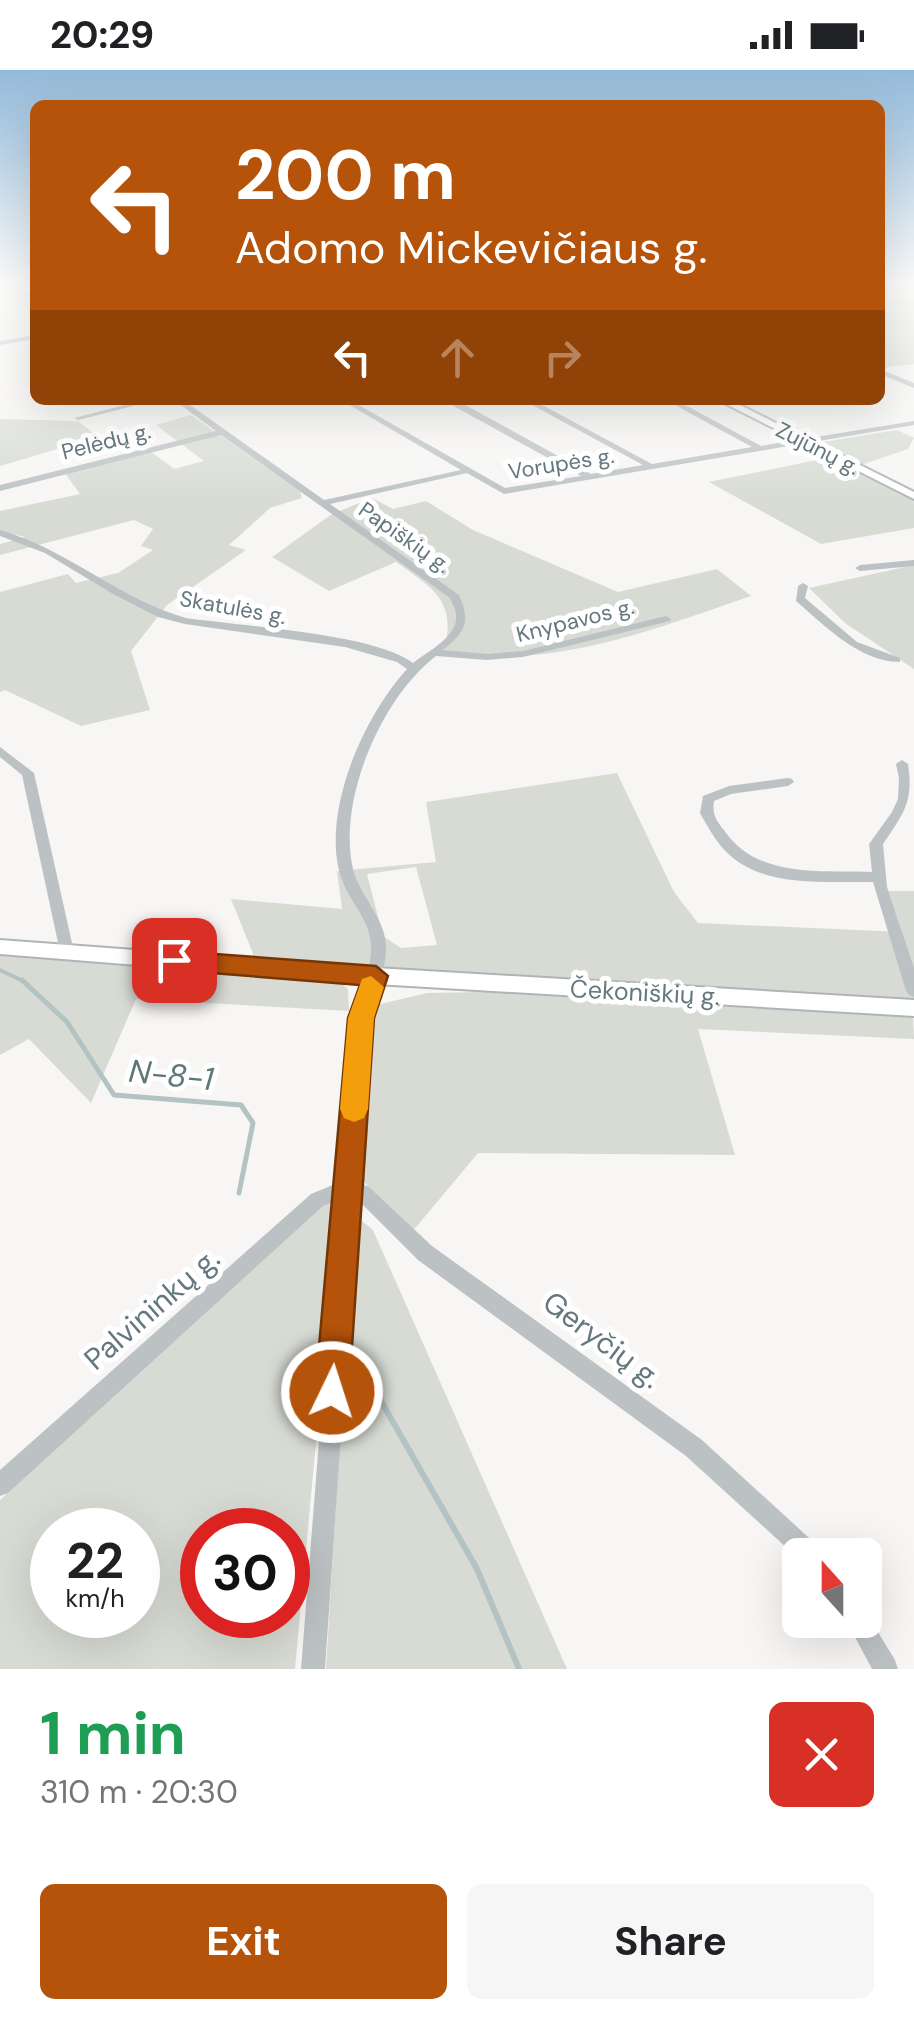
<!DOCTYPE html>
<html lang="en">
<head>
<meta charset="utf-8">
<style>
  body { margin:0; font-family:"DM Sans",sans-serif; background:#f6f6f6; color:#202124; height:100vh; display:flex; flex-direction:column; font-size:38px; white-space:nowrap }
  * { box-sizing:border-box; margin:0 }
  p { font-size:32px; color:#757577 }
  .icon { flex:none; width:55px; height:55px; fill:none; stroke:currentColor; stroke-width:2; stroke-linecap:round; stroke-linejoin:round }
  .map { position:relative; height:1599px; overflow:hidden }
  .details { display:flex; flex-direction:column; background:#fff; flex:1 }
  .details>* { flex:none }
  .guide { position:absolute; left:30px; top:30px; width:855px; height:305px; border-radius:15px; box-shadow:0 10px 40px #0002; background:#b45309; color:#fff; overflow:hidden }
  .needle { width:65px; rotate:339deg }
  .tools { position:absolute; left:782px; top:1468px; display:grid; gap:20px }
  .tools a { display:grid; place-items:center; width:100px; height:100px; border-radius:15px; background:#fff; box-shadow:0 10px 40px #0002; font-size:50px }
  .speed { position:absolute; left:30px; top:1438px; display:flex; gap:20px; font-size:50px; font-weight:700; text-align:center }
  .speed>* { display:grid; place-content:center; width:130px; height:130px; border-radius:50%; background:#fff; box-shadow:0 10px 40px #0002; line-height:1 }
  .speed small { font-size:25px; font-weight:400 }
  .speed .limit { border:15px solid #d22; background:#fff; color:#111 }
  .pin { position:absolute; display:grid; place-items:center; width:85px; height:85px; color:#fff; margin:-42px; border-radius:20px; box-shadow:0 5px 15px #0006 }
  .me { position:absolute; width:110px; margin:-55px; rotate:4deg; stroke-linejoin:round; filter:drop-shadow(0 0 8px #0008) }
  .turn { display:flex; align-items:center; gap:35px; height:210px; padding:0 40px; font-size:45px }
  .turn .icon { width:130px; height:130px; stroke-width:2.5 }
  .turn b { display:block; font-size:70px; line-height:85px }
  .lanes { display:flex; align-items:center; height:95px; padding:0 40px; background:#0003; justify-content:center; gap:50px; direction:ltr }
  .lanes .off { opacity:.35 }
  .round { display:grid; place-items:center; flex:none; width:105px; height:105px; border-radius:15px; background:#f6f6f6 }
  .head { display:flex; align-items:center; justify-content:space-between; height:170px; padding:0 40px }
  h1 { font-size:60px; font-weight:700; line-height:75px; color:#1e9e55 }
  .primary-button { display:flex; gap:20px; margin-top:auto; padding:20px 40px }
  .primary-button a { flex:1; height:115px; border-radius:15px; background:#b45309; color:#fff; font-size:40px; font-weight:700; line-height:115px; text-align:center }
  .primary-button a+a { background:#f6f6f6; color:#202124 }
  .status { display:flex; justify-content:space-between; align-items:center; height:70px; padding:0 50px; background:#fff; direction:ltr }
  .status svg { height:28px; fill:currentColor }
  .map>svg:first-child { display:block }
</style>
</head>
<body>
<div class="status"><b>20:29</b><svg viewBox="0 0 49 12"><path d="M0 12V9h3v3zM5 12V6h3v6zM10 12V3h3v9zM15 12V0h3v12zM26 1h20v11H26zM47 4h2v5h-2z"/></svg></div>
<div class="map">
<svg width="914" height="1599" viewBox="0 0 914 1599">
  <rect width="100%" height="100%" fill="#f7f6f4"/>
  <g fill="#d8dbd4" fill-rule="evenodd">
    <path d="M 880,214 L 914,214 L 914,294 L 880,298 Z"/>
    <path d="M 191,345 L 300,421 L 302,428 L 270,438 L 229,475 L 246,480 L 167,535 L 131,581 L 150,640 L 81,656 L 5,620 L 0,622 L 0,522 L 68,504 L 76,513 L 118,503 L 153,480 L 141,476 L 153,459 L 134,450 L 0,485 L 0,474 L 25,467 L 0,461 L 0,441 L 80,424 L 64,402 L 149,380 L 174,399 L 204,391 L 156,355 Z"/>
    <path d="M 0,349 L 78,351 L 98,367 L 0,396 Z"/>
    <path d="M 897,360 L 914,368 L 908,379 L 861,395 L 817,373 Z"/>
    <path d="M 831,387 L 914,429 L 914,458 L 821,474 L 709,412 Z"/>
    <path d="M 372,428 L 393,439 L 426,431 L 473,460 L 618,522 L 717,499 L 751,526 C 655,559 547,602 444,581 C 457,531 434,519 396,492 L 329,521 L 272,487 L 332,444 Z"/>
    <path d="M 914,495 L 914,599 L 845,553 L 809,518 Z"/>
    <path d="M 617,703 L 674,822 L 698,853 L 902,862 L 888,821 L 914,821 L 914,931 L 256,891 L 231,829 L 342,839 L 337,801 L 436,792 L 426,732 ZM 416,797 L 437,875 L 401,878 L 383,866 L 367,804 Z"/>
    <path d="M 0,881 L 336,909 L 348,919 L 349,941 L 136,929 L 91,1033 L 29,969 L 0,985 Z"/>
    <path d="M 486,922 L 913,944 L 914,969 L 698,959 L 735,1085 L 478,1083 L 412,1162 L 361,1109 L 370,944 L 376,935 L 427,923 Z"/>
    <path d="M 334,1129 L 338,1134 L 295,1599 L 0,1599 L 0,1430 L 325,1131 ZM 52,1460 L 138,1460 L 138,1545 L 52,1545 ZM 202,1460 L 288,1460 L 288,1545 L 202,1545 Z"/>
    <path d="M 362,1151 L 373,1160 L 567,1599 L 326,1599 L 353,1152 Z"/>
  </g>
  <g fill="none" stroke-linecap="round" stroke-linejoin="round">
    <path stroke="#b3c3c3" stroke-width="2.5" d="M 880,229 L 914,235"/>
    <path stroke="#b3c3c3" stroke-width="4" d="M 0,900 L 25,912"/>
    <path stroke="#b3c3c3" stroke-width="5" d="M 22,910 L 67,952 L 114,1025 L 241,1035 L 253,1053 L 239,1123"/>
    <path stroke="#b3c3c3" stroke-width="6" d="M 377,1324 L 477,1499 L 519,1599"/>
    <g stroke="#aeb5b7" stroke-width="4">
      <g id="major">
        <path d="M 718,330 L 730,330 L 914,422 L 914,429 Z"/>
        <path d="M 0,870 L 376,898 L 914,930 L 914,946 L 376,914 L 0,884 Z"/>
      </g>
    </g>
    <g fill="#bcc2c4" fill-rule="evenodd">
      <path d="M 9,214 L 16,214 L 35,227 L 35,232 Z"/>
      <path d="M 35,265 L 35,269 L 0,275 L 0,271 Z"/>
      <path d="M 880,299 L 914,313 L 914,318 L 880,304 Z"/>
      <path d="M 144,330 L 157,330 L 78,350 L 74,348 Z"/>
      <path d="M 174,330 L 183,330 L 324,430 L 461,400 L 341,330 L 350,330 L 505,418 L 581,406 L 450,334 L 450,330 L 456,330 L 591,404 L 643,395 L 523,330 L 533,330 L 652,394 L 752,377 L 666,330 L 676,330 L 761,376 L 914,351 L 914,355 L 504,424 L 467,403 L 330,434 L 459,525 C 471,552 466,561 443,580 L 487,584 L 523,581 L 666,546 L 671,549 L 670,551 L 523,587 L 487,590 L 436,586 C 381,628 337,731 353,799 C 360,827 385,847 386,876 C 387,902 372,925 369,951 C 362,1004 361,1059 358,1112 L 369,1117 L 432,1176 L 702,1370 L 819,1477 L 822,1485 L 800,1485 L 800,1490 L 686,1386 L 418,1190 L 357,1129 L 325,1599 L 301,1599 L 338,1130 L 323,1136 L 8,1423 L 0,1426 L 0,1400 L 311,1124 L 340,1112 C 344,1059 346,1005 353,953 C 356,927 371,905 371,879 C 372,852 351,834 342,810 C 319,746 363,647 407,599 L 397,592 L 345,577 L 185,554 L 158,547 L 113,524 L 45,483 L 0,466 L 0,460 C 67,479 119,529 186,548 C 239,556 374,563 413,593 C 427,582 459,566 456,545 C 456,539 452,534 450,528 L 221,365 L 0,421 L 0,415 L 216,361 Z"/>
      <path d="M 914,490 L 914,496 L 860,501 L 855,498 L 860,495 Z"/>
      <path d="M 803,513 L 808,516 L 805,528 L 857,572 L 900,588 L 900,592 C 860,592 825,556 796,531 L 798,516 Z"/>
      <path d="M 0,677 L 34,703 L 74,882 L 72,886 L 62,886 L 60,882 L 22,705 L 0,687 Z"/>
      <path d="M 902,690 L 908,694 C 914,732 903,744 883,774 L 887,817 L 914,898 L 914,927 L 909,925 L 906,921 L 873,812 C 827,811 771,818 733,788 C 718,776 709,759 700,743 L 703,726 L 729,716 L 788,708 L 792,709 L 794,712 L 788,716 L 731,724 L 714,731 C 712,744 716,750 724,760 C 757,809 820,800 872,802 L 869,774 L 892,742 L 898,729 L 899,708 L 896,694 Z"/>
      <path d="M 865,1541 L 895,1590 L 898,1599 L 872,1599 L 846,1550 L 865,1550 Z"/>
    </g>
    <use href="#major" fill="#fff" fill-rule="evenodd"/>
  </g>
  <linearGradient id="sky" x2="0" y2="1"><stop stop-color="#93bad9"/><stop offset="0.49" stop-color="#fbfbfa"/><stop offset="1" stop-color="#fbfbfa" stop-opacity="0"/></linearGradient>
  <rect width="914" height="438" fill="url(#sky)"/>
  <path fill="#b45309" stroke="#753606" stroke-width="2.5" d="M 174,881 L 376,896 L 388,906 L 374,948 L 349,1322 L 344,1334 L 332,1339 L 320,1334 L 315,1322 L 348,948 L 360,915 L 174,900 L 162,890 Z"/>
  <path fill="#f59e0b" d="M 371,906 L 384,917 L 374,948 L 368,1039 L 364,1048 L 354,1052 L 344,1048 L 340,1039 L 348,948 L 362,909 Z"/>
  <g text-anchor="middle" stroke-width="10" stroke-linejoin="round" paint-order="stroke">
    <g font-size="22" fill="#64787d" stroke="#fff">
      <text transform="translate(106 371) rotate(-14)" y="8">Pelėdų g.</text>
      <text transform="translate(818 378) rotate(27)" y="8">Zujūnų g.</text>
      <text transform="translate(561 393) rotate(-9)" y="8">Vorupės g.</text>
      <text transform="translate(405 467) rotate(35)" y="8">Papiškių g.</text>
      <text transform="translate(233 537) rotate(10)" y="8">Skatulės g.</text>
      <text transform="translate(575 550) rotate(-14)" y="8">Knypavos g.</text>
    </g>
    <g font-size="25" fill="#64787d" stroke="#fff">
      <text transform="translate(645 922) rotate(3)" y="9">Čekoniškių g.</text>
    </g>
    <g font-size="30" fill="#64787d" stroke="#fff">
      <text transform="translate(152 1239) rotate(-41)" y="10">Palvininkų g.</text>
      <text transform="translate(602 1270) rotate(37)" y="10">Geryčių g.</text>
    </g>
    <g font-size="32" font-style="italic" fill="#5f7778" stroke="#fff">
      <text transform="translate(171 1005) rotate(6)" y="11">N-8-1</text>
    </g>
  </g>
</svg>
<div class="tools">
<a><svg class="needle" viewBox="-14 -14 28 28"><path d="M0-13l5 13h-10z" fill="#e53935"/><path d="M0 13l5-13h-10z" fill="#757577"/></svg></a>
</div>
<div class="speed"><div>22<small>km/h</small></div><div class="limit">30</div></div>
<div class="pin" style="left:174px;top:890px;background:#d93025"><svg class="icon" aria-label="arrive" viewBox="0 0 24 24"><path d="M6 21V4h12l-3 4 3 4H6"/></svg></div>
<svg class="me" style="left:332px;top:1322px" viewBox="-20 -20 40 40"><circle r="17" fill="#b45309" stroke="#fff" stroke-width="3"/><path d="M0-11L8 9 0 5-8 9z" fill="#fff"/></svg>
<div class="guide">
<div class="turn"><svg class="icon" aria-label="left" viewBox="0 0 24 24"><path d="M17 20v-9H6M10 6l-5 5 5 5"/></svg><div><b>200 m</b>Adomo Mickevičiaus g.</div></div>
<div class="lanes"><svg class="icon" aria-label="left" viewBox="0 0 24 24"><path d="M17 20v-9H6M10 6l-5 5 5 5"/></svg><svg class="icon off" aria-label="ahead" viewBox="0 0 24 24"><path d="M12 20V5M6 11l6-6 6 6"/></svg><svg class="icon off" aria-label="right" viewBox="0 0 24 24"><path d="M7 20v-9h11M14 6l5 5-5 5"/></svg></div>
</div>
</div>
<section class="details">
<div class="head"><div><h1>1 min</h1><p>310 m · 20:30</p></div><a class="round" style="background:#d93025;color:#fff"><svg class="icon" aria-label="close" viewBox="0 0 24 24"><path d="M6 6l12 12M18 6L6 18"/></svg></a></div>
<div class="primary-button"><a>Exit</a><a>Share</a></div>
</section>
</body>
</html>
